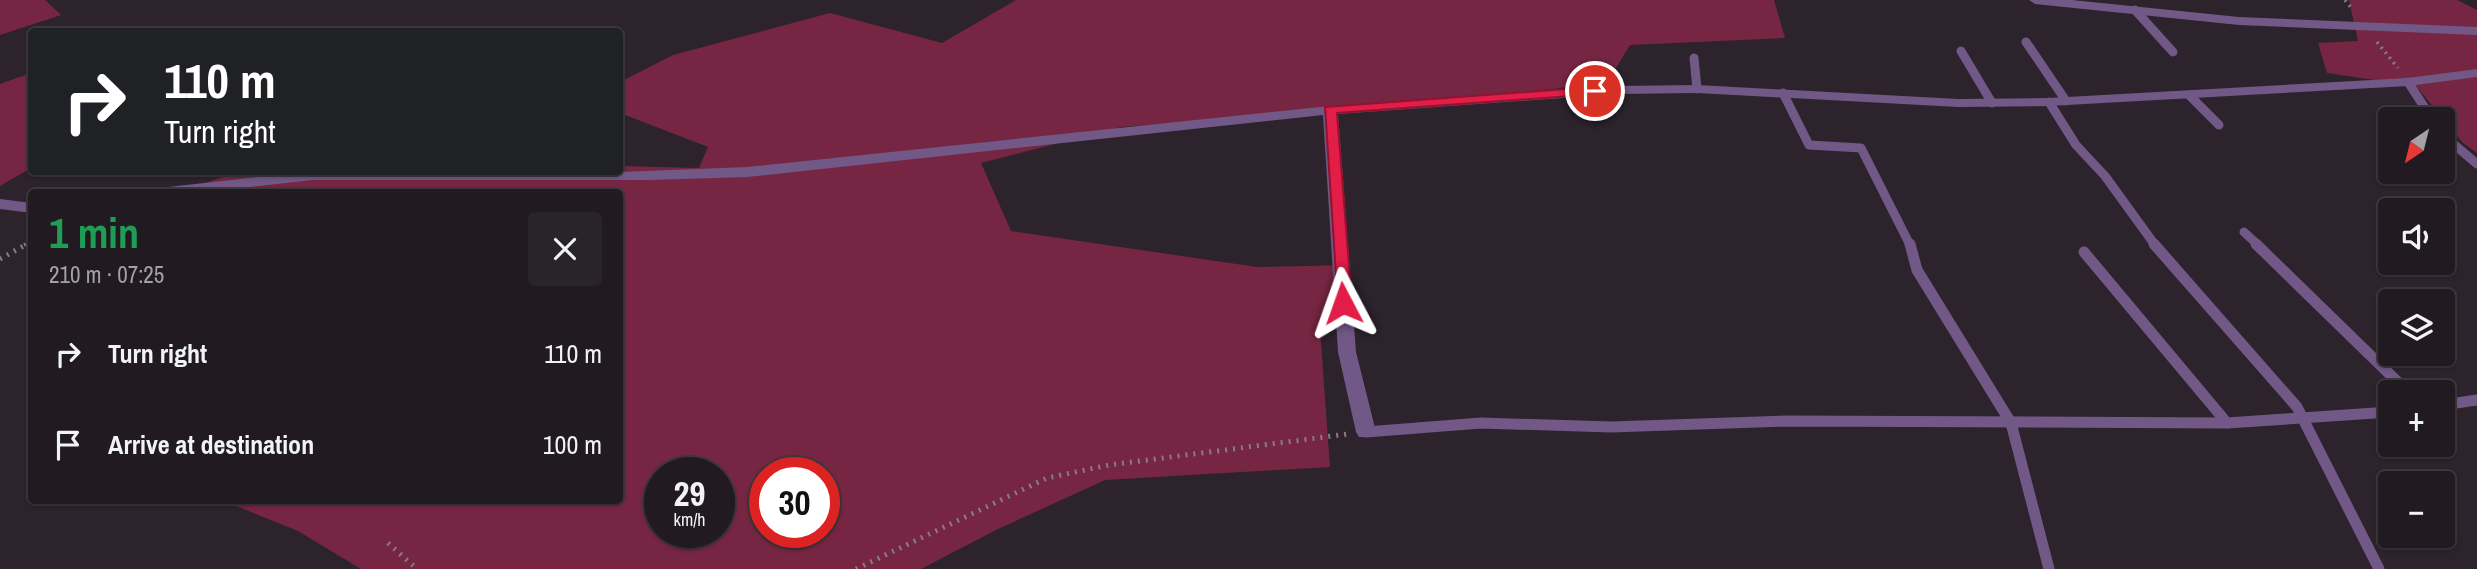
<!DOCTYPE html>
<html lang="en">
<head>
<meta charset="utf-8">
<style>
  body { margin:0; font-family:"Archivo Narrow",sans-serif; background:#29232a; color:#f1f3f6; height:100vh; display:flex; flex-direction:column; font-size:26px; white-space:nowrap }
  * { box-sizing:border-box; margin:0 }
  p { font-size:23px; color:#a2a1a5 }
  .icon { flex:none; width:38px; height:38px; fill:none; stroke:currentColor; stroke-width:2; stroke-linecap:round; stroke-linejoin:round }
  .map { position:relative; flex:1; overflow:hidden }
  .side { position:absolute; left:28px; top:189px; width:595px; height:315px; display:flex; flex-direction:column; background:#211a21; border-radius:7px; box-shadow:0 2px 5px #0004,0 0 0 2px #3e383f }
  .side>* { flex:none }
  .banner { position:absolute; left:28px; top:28px; width:595px; height:147px; border-radius:7px; box-shadow:0 2px 5px #0004,0 0 0 2px #3e383f; background:#202124; color:#fff; overflow:hidden }
  .needle { width:46px; rotate:215deg }
  .controls { position:absolute; left:2378px; top:107px; display:grid; gap:14px }
  .controls a { display:grid; place-items:center; width:77px; height:77px; border-radius:7px; background:#211a21; box-shadow:0 2px 5px #0004,0 0 0 2px #3e383f; font-size:35px }
  .speed { position:absolute; left:644px; top:457px; display:flex; gap:14px; font-size:35px; font-weight:700; text-align:center }
  .speed>* { display:grid; place-content:center; width:91px; height:91px; border-radius:50%; background:#211a21; box-shadow:0 2px 5px #0004,0 0 0 2px #3e383f; line-height:1 }
  .speed small { font-size:18px; font-weight:400 }
  .speed .limit { border:10px solid #d22; background:#fff; color:#111 }
  .pin { position:absolute; display:grid; place-items:center; width:60px; height:60px; color:#fff; margin:-30px; border:4px solid #fff; border-radius:50%; box-shadow:0 2px 7px #0007 }
  .me { position:absolute; width:77px; margin:-38px; rotate:356deg; stroke-linejoin:round; filter:drop-shadow(0 0 5px #0008) }
  .turn { display:flex; align-items:center; gap:24px; height:147px; padding:0 21px; font-size:32px }
  .turn .icon { width:91px; height:91px; stroke-width:2.5 }
  .turn b { display:block; font-size:49px; line-height:60px }
  .round { display:grid; place-items:center; flex:none; width:74px; height:74px; border-radius:7px; background:#29232a }
  .head { display:flex; align-items:center; justify-content:space-between; height:119px; padding:0 21px }
  h1 { font-size:42px; font-weight:800; line-height:52px; color:#1e9e55 }
  ul { padding:0; list-style:none }
  li { display:flex; align-items:center; gap:21px; height:91px; padding:0 21px }
  li div { flex:1 }
  li b { display:block; font-size:26px }
  li em { font-style:normal }
  .map>svg:first-child { display:block }
</style>
</head>
<body>
<div class="map">
<svg width="2477" height="569" viewBox="0 0 2477 569">
  <rect width="100%" height="100%" fill="#2c232c"/>
  <g fill="#762642" fill-rule="evenodd">
    <path d="M 0,0 L 45,0 L 61,15 L 0,35 Z"/>
    <path d="M 1016,0 L 1774,0 L 1785,38 L 1630,45 L 1607,83 L 1392,106 L 1121,127 L 981,163 L 1011,231 L 1257,267 L 1351,265 L 1320,329 L 1330,467 L 1105,480 L 996,530 L 921,569 L 361,569 L 298,531 L 224,501 L 620,500 L 620,192 L 178,192 L 238,172 L 620,172 L 620,166 L 699,168 L 708,147 L 620,113 L 620,82 L 673,55 L 830,13 L 942,43 ZM 660,472 L 719,472 L 719,532 L 660,532 ZM 765,472 L 824,472 L 824,532 L 765,532 Z"/>
    <path d="M 2349,0 L 2457,0 L 2477,10 L 2477,153 L 2463,143 L 2416,86 L 2327,73 L 2318,43 L 2358,41 Z"/>
    <path d="M 31,73 L 31,168 L 0,186 L 0,84 Z"/>
  </g>
  <g fill="none" stroke-linecap="round" stroke-linejoin="round">
    <g stroke="#847d84" stroke-width="3.5" stroke-dasharray="2 4.5" stroke-linecap="butt">
      <path d="M 2345,0 L 2353,10"/>
      <path d="M 2377,42 L 2398,68"/>
      <path d="M 24,245 L 32,241"/>
    </g>
    <g stroke="#847d84" stroke-width="5" stroke-dasharray="2 6" stroke-linecap="butt">
      <path d="M 0,259 L 27,244"/>
      <path d="M 388,543 L 417,569"/>
      <path d="M 856,569 L 1047,478 L 1109,465 L 1348,434"/>
    </g>
    <g stroke="#715887" stroke-width="9">
      <path d="M 2135,10 L 2173,52"/>
      <path d="M 2026,42 L 2066,101"/>
      <path d="M 1961,51 L 1992,103"/>
      <path d="M 1694,58 L 1697,89"/>
      <path d="M 2408,82 L 2432,119"/>
      <path d="M 1783,93 L 1809,145 L 1861,148 L 1910,245"/>
      <path d="M 2189,95 L 2219,125"/>
      <path d="M 2049,102 L 2076,145 L 2105,176 L 2155,245"/>
      <path d="M 2443,135 L 2477,164"/>
      <path d="M 2244,232 L 2258,245"/>
    </g>
    <g stroke="#715887" stroke-width="11">
      <path d="M 1910,244 L 1917,270 L 2011,423 L 2049,569"/>
      <path d="M 2154,244 L 2297,407 L 2379,569"/>
      <path d="M 2256,244 L 2408,392"/>
      <path d="M 2084,252 L 2227,423"/>
      <path d="M 2443,405 L 2477,400"/>
      <path d="M 1366,432 L 1481,423 L 1611,427 L 1788,421 L 2227,423 L 2390,412"/>
    </g>
    <g fill="#715887" fill-rule="evenodd">
      <path d="M 2029,0 L 2072,0 L 2239,17 L 2477,27 L 2477,35 L 2239,25 L 2035,4 Z"/>
      <path d="M 2477,69 L 2477,77 L 2408,86 L 2049,106 L 1958,107 L 1697,93 L 1619,94 L 1338,114 L 1356,352 L 1376,432 L 1373,437 L 1359,437 L 1356,432 L 1338,352 L 1323,115 L 747,177 L 650,180 L 313,180 L 204,192 L 160,192 L 168,187 L 303,172 L 620,172 L 747,167 L 1330,106 L 1619,86 L 1697,85 L 1958,99 L 2049,98 L 2408,78 Z"/>
      <path d="M 0,199 L 32,203 L 32,213 L 0,209 Z"/>
    </g>
  </g>
  <path fill="#e11d48" stroke="#92132f" stroke-width="2" d="M 1595,87 L 1602,91 L 1600,94 L 1337,113 L 1352,303 L 1349,306 L 1338,306 L 1325,107 Z"/>
</svg>
<div class="controls">
<a><svg class="needle" viewBox="-14 -14 28 28"><path d="M0-13l5 13h-10z" fill="#e53935"/><path d="M0 13l5-13h-10z" fill="#a2a1a5"/></svg></a>
<a><svg class="icon" aria-label="sound" viewBox="0 0 24 24"><path d="M4 9h4l5-4v14l-5-4H4zM17 9q2 3 0 6"/></svg></a>
<a><svg class="icon" aria-label="layers" viewBox="0 0 24 24"><path d="M12 4l9 5-9 5-9-5zM3 14l9 5 9-5"/></svg></a>
<a>+</a>
<a>−</a>
</div>
<div class="speed"><div>29<small>km/h</small></div><div class="limit">30</div></div>
<div class="pin" style="left:1595px;top:91px;background:#d93025"><svg class="icon" aria-label="arrive" viewBox="0 0 24 24"><path d="M6 21V4h12l-3 4 3 4H6"/></svg></div>
<svg class="me" style="left:1343px;top:303px" viewBox="-20 -20 40 40"><path d="M0-17L14 15 0 8-14 15z" fill="#e11d48" stroke="#fff" stroke-width="4"/></svg>
<div class="banner">
<div class="turn"><svg class="icon" aria-label="right" viewBox="0 0 24 24"><path d="M7 20v-9h11M14 6l5 5-5 5"/></svg><div><b>110 m</b>Turn right</div></div>
</div>
<section class="side">
<div class="head"><div><h1>1 min</h1><p>210 m · 07:25</p></div><a class="round"><svg class="icon" aria-label="close" viewBox="0 0 24 24"><path d="M6 6l12 12M18 6L6 18"/></svg></a></div>
<ul>
<li><svg class="icon" aria-label="right" viewBox="0 0 24 24"><path d="M7 20v-9h11M14 6l5 5-5 5"/></svg><div><b>Turn right</b></div><em>110 m</em></li>
<li><svg class="icon" aria-label="arrive" viewBox="0 0 24 24"><path d="M6 21V4h12l-3 4 3 4H6"/></svg><div><b>Arrive at destination</b></div><em>100 m</em></li>
</ul>
</section>
</div>
</body>
</html>
